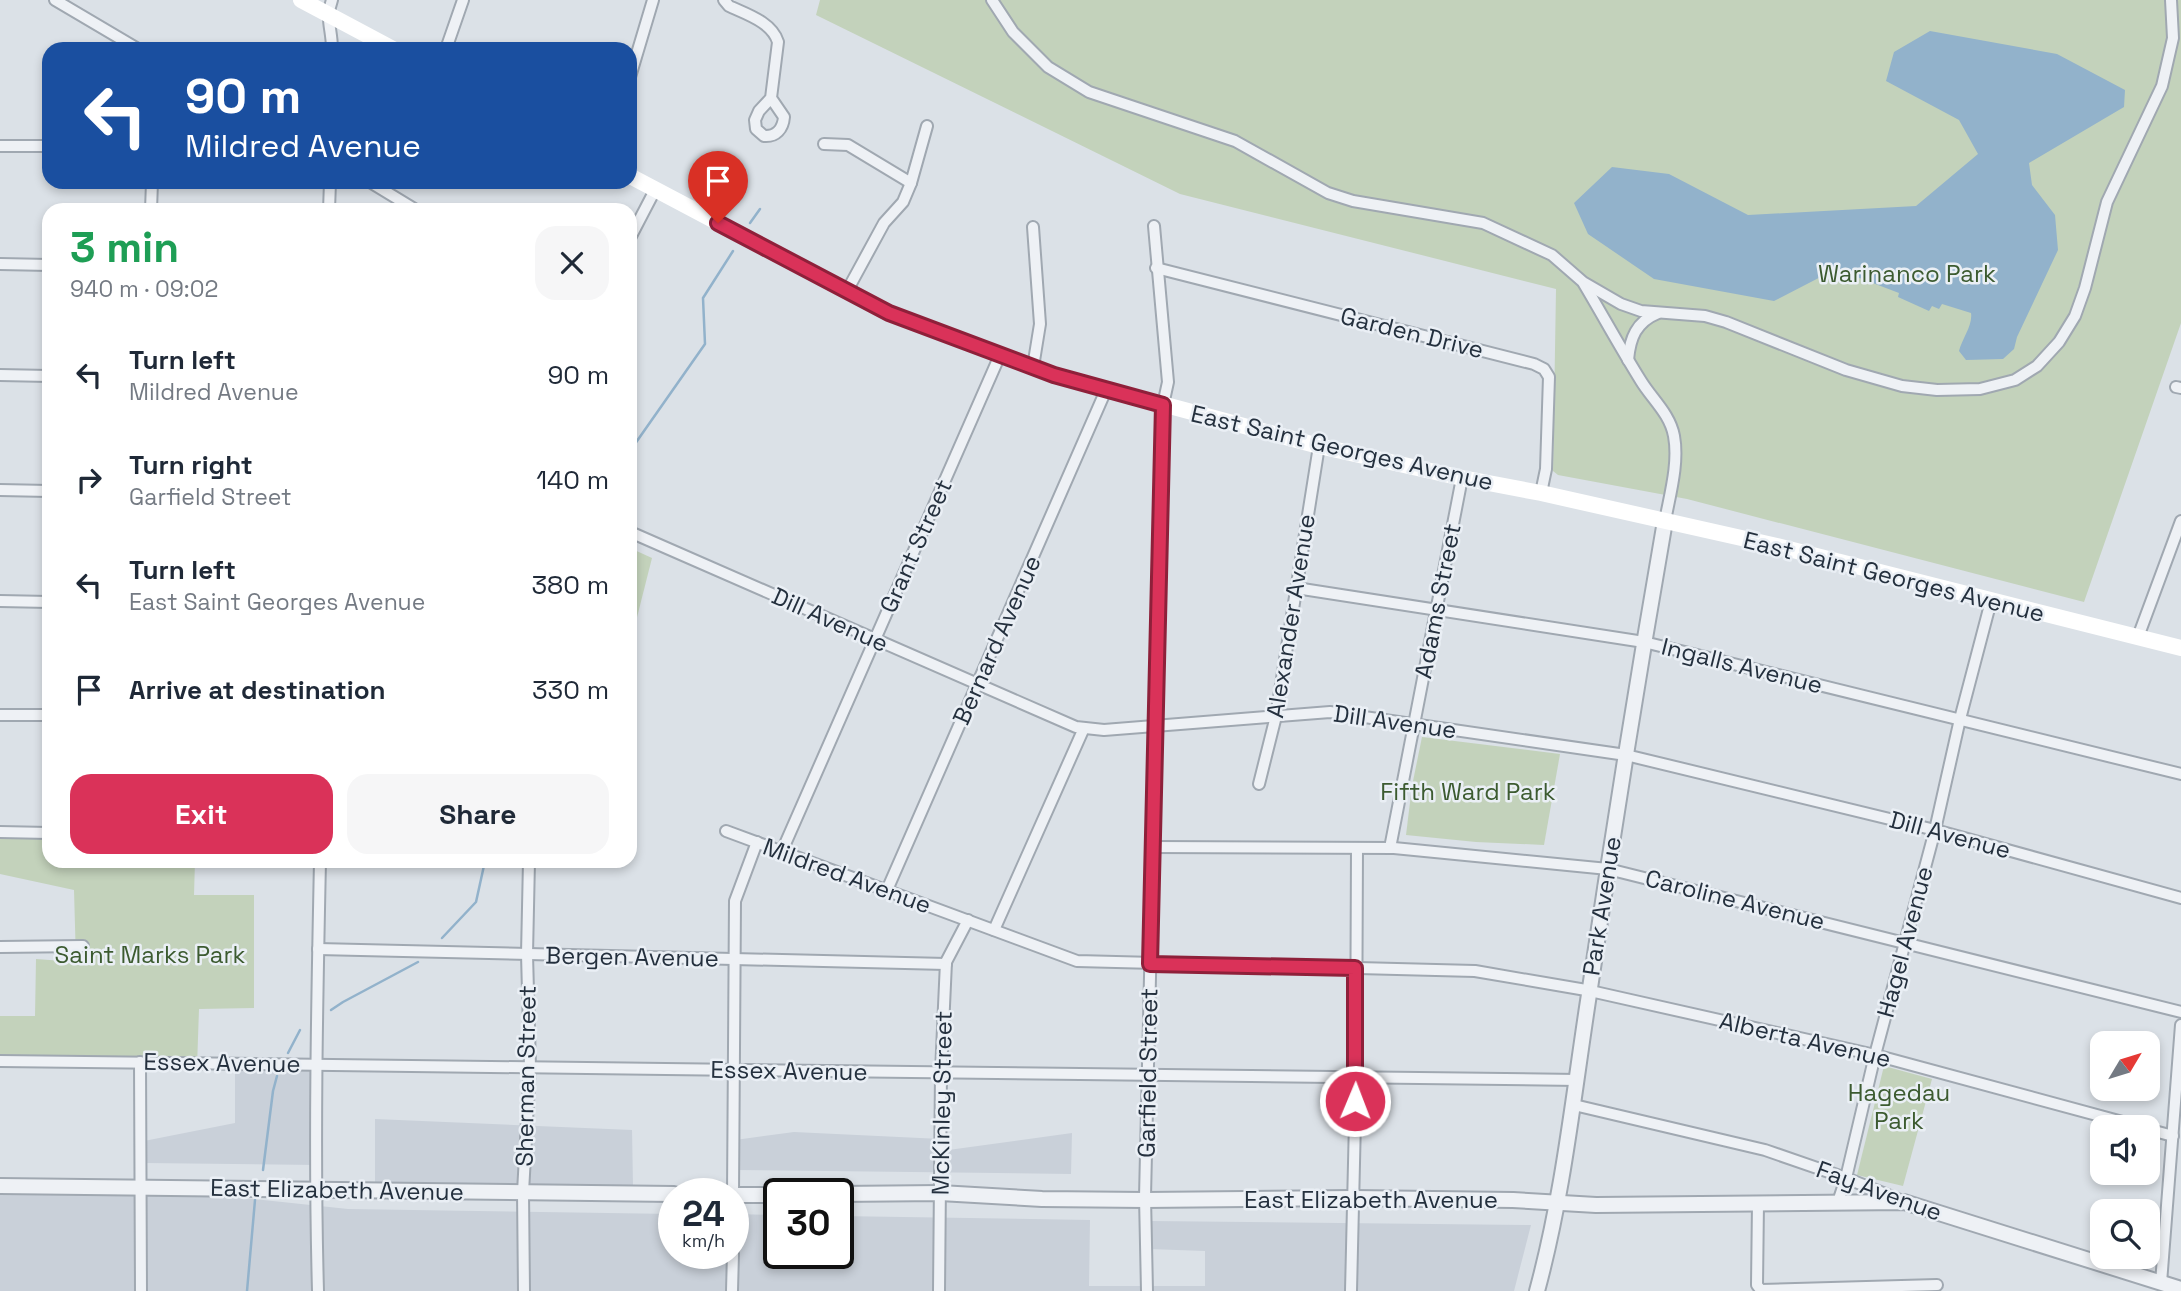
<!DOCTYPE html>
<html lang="en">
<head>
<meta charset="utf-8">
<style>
  body { margin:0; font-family:"Space Grotesk",sans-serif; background:#f6f6f7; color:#1f2937; height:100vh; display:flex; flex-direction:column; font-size:26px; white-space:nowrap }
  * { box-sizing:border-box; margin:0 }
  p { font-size:23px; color:#747a83 }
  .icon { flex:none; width:38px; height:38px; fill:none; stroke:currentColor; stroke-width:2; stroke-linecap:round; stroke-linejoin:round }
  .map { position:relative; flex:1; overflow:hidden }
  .sheet { position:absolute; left:42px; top:203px; width:595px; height:665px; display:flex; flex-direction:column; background:#fff; border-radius:21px; box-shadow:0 4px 10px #0003 }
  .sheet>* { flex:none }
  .banner { position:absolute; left:42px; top:42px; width:595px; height:147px; border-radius:21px; box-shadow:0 4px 10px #0003; background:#1a4fa0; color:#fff; overflow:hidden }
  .needle { width:46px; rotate:52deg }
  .tools { position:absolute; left:2090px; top:1031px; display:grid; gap:14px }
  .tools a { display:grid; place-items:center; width:70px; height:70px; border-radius:14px; background:#fff; box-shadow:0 4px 10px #0003; font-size:35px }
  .speed { position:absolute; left:658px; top:1178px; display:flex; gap:14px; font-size:35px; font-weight:700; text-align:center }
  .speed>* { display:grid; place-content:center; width:91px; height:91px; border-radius:50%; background:#fff; box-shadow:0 4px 10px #0003; line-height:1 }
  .speed small { font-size:18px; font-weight:400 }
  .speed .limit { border:4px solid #111; border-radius:10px; background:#fff; color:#111 }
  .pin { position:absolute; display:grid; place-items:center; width:60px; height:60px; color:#fff; margin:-72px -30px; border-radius:50% 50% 50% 0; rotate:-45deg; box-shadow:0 0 7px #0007 }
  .pin .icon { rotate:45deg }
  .me { position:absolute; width:77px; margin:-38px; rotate:1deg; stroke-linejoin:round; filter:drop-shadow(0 0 5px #0008) }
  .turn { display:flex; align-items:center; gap:24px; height:147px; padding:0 28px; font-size:32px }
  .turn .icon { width:91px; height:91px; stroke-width:2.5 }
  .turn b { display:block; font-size:49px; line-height:60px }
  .round { display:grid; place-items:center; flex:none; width:74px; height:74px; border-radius:21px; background:#f6f6f7 }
  .summary { display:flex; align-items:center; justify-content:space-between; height:119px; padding:0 28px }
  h1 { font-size:42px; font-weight:600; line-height:52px; color:#1e9e55 }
  .action { display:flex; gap:14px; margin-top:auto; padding:14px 28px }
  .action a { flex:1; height:80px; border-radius:21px; background:#da3259; color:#fff; font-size:28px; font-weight:600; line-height:80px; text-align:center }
  .action a+a { background:#f6f6f7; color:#1f2937 }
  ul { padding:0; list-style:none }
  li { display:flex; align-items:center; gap:21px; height:105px; padding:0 28px }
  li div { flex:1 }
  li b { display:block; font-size:26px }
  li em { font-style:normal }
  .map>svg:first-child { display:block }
</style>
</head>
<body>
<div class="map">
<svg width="2181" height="1291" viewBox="0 0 2181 1291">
  <rect width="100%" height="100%" fill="#dbe1e7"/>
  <g fill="#c9d0d9">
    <path d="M 318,1067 L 318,1165 L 145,1163 L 144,1141 L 235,1123 L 235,1068 Z"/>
    <path d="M 375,1119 L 632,1130 L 633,1186 L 375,1184 Z"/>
    <path d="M 794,1132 L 941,1139 L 941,1151 L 1072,1133 L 1071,1174 L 734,1170 L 735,1140 Z"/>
    <path d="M 0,1186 L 140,1187 L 348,1209 L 674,1214 L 674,1253 L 733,1253 L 733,1214 L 779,1215 L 779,1253 L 838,1253 L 838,1216 L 1090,1220 L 1089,1286 L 1205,1286 L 1205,1251 L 1149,1249 L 1150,1221 L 1531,1225 L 1514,1291 L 0,1291 Z"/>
  </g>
  <g fill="#c3d2bb">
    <path d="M 820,0 L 2181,0 L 2181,323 L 2084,602 L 1687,499 L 1558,475 L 1553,471 L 1556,289 L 1180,194 L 816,15 Z"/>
    <path d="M 630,548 L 652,558 L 630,645 Z"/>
    <path d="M 1422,737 L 1560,754 L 1544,845 L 1476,842 L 1406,835 L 1412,786 Z"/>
    <path d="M 0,832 L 49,833 L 49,861 L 195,861 L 194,895 L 254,895 L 254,1008 L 199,1009 L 197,1067 L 0,1066 L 0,1016 L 35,1016 L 36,959 L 76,962 L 74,890 L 0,874 Z"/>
    <path d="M 1884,1066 L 1932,1079 L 1903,1186 L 1857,1175 Z"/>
  </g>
  <path fill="#92b2cb" d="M 1930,31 L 2057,54 L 2125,90 L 2124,107 L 2029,163 L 2032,185 L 2055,215 L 2058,250 L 2017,337 L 2014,349 L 2003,359 L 1966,360 L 1959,351 C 1962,339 1973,325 1971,313 L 1942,304 L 1939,309 L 1932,306 L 1929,311 L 1898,297 L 1899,293 L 1836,269 L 1774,301 L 1654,279 L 1588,234 L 1574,203 L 1612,167 L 1669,174 L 1748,215 L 1916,206 L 1978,154 L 1959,120 L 1886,81 L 1894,52 Z"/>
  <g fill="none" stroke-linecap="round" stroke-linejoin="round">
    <g stroke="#92b2cb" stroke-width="2.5">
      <path d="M 750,223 L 760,209"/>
      <path d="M 630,451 L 705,344 L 703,298 L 733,251"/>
      <path d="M 442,938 L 476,902 L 485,861"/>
      <path d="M 331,1010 L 343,1002 L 418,962"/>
      <path d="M 288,1053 L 300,1030"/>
      <path d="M 263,1170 L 273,1091 L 277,1076"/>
      <path d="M 247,1291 L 255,1200"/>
    </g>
    <g stroke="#a0a8b1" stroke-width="14">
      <g id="minor">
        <path d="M 55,0 L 138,49"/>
        <path d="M 724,0 L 729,6 C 746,14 772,22 778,42 L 771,98 L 759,111 L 755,120 L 756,129 L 764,136 C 776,137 783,129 784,117 L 771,98"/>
        <path d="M 992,0 L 1013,32 L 1048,67 L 1089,92 L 1235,141 L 1328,193 L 1353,201 L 1483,223 L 1552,255 L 1583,282 L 1621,304 L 1641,311 L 1705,316 L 1726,322 L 1846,370 L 1902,386 L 1937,390 L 1980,389 L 2015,380 L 2037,366 L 2059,342 L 2075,316 L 2085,288 L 2107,202 L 2162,86 L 2173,38 L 2171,0"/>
        <path d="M 332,49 C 332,29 325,19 332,0"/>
        <path d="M 446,49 L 463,0"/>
        <path d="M 630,77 L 653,0"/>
        <path d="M 824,144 L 848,145 L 911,183"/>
        <path d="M 0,146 L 49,146"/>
        <path d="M 370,182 L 416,210"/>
        <path d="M 151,210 L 152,182"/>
        <path d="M 329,210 L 330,182"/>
        <path d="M 1033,227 L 1040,324 L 1033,367"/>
        <path d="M 630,238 L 655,190"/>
        <path d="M 0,264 L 49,265"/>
        <path d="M 1156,268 L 1534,364 L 1544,369 L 1549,377 L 1546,469 L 1541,493"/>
        <path d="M 1584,284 C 1603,316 1621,349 1641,381 C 1652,399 1670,414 1674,436 C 1679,463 1670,494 1665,521"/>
        <path d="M 847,291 L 884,223 L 903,202 L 911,183 L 927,126"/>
        <path d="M 1628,360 C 1630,338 1636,322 1658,313"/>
        <path d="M 0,375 L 49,376"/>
        <path d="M 2176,387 L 2181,388"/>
        <path d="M 0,490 L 49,491"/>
        <path d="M 630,532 L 1076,727 L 1104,730 L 1330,712 L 1626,755 L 1935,830 L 2181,898"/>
        <path d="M 1296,588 L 1644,642 L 2181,774"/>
        <path d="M 0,601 L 49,602"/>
        <path d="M 2138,637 L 2181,521"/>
        <path d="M 0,715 L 49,715"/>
        <path d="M 1259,784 L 1276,716 L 1319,446"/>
        <path d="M 726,831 L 1077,961 L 1475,971 L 1586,990 L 1875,1055 L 2141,1127"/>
        <path d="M 0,832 L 49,833"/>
        <path d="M 1153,847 L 1394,848 L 1608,869 L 2181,1012"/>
        <path d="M 1390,848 L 1462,478"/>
        <path d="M 782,851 L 1000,355"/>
        <path d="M 887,890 L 1106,390"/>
        <path d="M 994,930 L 1084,728"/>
        <path d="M 0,947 L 83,946"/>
        <path d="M 318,949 L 946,964"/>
        <path d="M 0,1061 L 1578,1080"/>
        <path d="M 140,1062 L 141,1291"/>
        <path d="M 1574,1105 L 1765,1150 L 1846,1178 L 1900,1200"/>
        <path d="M 2147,1129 L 2173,1136"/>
        <path d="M 733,1194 L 735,901 L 757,842"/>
        <path d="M 1838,1202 L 1846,1178 L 1875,1055 L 1935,830 L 1960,719 L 1991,601"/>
        <path d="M 1758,1203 L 1757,1285 L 1761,1290 L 1937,1285"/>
        <path d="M 2161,1283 L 2181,1025"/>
        <path d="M 318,1291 C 314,1148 317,1004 320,861"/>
        <path d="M 524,1291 L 523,1192 L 530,1067 L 527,954 L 529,861"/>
        <path d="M 732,1291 L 733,1253"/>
        <path d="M 939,1291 L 941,1072 L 946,962 L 968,920"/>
        <path d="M 1147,1291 L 1145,1197 L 1163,405 L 1168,382 L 1154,226"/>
        <path d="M 1351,1291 L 1356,1078 L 1357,848"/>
      </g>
    </g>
    <g stroke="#a0a8b1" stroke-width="18">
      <g id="tertiary">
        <path d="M 0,1186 L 674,1194"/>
        <path d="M 838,1194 L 940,1193 L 1042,1199 L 1145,1200 L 1354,1198 L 1513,1200 L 1596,1205 L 1904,1202 L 2181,1289"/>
        <path d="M 733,1195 L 779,1195"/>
        <path d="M 1537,1291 C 1564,1192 1574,1089 1590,988 C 1613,832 1638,676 1665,521"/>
      </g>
    </g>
    <use href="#minor" stroke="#eef1f5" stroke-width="10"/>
    <use href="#tertiary" stroke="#eef1f5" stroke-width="14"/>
    <g stroke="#fff" stroke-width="16">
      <path d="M 301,0 L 393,49"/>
      <path d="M 630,176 L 889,313 L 1054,375 L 1319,446 L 1462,478 L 1541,493 L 1777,546 L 2181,648"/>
    </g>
  </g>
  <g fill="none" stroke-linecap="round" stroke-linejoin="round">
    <g stroke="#8e203a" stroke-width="18">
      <path id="route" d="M 718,223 L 889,313 L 1054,375 L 1163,405 L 1150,964 L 1355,968 L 1355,1101"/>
    </g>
    <use href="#route" stroke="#da3259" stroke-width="12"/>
  </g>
  <g text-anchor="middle" stroke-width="5" stroke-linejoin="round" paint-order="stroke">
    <g font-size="24" fill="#3c5b30" stroke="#eaeff5">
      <text x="1907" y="282">Warinanco Park</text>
      <text x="1468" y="800">Fifth Ward Park</text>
      <text x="150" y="963">Saint Marks Park</text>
      <text x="1899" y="1101">Hagedau<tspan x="1899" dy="28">Park</tspan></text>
    </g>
    <g font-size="24" fill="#24303e" stroke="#eaeff5">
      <text transform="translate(1412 333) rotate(14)" y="8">Garden Drive</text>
      <text transform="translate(1342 448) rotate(13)" y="8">East Saint Georges Avenue</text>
      <text transform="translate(916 546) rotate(-66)" y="8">Grant Street</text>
      <text transform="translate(1894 577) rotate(14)" y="8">East Saint Georges Avenue</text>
      <text transform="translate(1438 601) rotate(-79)" y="8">Adams Street</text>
      <text transform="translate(1291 616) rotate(-81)" y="8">Alexander Avenue</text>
      <text transform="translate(830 620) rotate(24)" y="8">Dill Avenue</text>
      <text transform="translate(997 640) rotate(-66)" y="8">Bernard Avenue</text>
      <text transform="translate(1742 666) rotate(14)" y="8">Ingalls Avenue</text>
      <text transform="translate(1395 722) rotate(8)" y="8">Dill Avenue</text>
      <text transform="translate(1950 835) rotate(15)" y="8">Dill Avenue</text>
      <text transform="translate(847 876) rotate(20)" y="8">Mildred Avenue</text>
      <text transform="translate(1735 900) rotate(14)" y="8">Caroline Avenue</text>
      <text transform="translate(1602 906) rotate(-81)" y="8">Park Avenue</text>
      <text transform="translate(1905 942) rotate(-75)" y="8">Hagel Avenue</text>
      <text transform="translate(632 957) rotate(1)" y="8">Bergen Avenue</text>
      <text transform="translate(1805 1040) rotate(13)" y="8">Alberta Avenue</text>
      <text transform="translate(222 1063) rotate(1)" y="8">Essex Avenue</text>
      <text transform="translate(789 1071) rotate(1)" y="8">Essex Avenue</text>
      <text transform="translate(1148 1073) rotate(-89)" y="8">Garfield Street</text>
      <text transform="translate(526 1076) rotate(-89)" y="8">Sherman Street</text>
      <text transform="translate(942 1103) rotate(-89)" y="8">McKinley Street</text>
      <text transform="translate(337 1190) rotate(1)" y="8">East Elizabeth Avenue</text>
      <text transform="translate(1879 1191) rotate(20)" y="8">Fay Avenue</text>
      <text x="1371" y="1208">East Elizabeth Avenue</text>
    </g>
  </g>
</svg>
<div class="tools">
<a><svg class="needle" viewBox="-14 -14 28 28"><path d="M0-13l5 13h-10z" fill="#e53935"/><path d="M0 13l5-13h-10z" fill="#747a83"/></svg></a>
<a><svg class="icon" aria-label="sound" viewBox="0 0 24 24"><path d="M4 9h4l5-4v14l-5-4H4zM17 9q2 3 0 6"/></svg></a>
<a><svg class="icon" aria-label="search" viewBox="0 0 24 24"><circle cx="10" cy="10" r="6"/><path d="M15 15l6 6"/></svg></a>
</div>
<div class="speed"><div>24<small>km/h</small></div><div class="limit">30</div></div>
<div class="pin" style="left:718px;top:223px;background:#d93025"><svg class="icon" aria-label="arrive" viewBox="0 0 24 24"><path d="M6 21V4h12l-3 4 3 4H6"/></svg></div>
<svg class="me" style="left:1355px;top:1101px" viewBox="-20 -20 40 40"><circle r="17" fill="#da3259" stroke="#fff" stroke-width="3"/><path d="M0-11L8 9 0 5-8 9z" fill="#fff"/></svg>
<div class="banner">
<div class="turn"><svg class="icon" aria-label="left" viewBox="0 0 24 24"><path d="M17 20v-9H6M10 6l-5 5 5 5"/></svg><div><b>90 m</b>Mildred Avenue</div></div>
</div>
<section class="sheet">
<div class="summary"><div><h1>3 min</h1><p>940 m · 09:02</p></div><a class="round"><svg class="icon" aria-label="close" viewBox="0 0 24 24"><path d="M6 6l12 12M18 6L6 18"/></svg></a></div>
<ul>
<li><svg class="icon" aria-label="left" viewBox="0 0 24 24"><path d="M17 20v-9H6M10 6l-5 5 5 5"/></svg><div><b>Turn left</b><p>Mildred Avenue</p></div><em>90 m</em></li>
<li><svg class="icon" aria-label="right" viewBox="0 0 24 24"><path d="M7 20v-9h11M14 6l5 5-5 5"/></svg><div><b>Turn right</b><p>Garfield Street</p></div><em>140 m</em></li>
<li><svg class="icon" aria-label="left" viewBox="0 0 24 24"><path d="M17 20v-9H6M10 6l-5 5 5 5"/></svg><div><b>Turn left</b><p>East Saint Georges Avenue</p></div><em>380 m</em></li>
<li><svg class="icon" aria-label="arrive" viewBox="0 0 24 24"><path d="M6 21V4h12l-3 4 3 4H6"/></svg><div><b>Arrive at destination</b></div><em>330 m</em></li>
</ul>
<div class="action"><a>Exit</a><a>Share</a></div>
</section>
</div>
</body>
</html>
